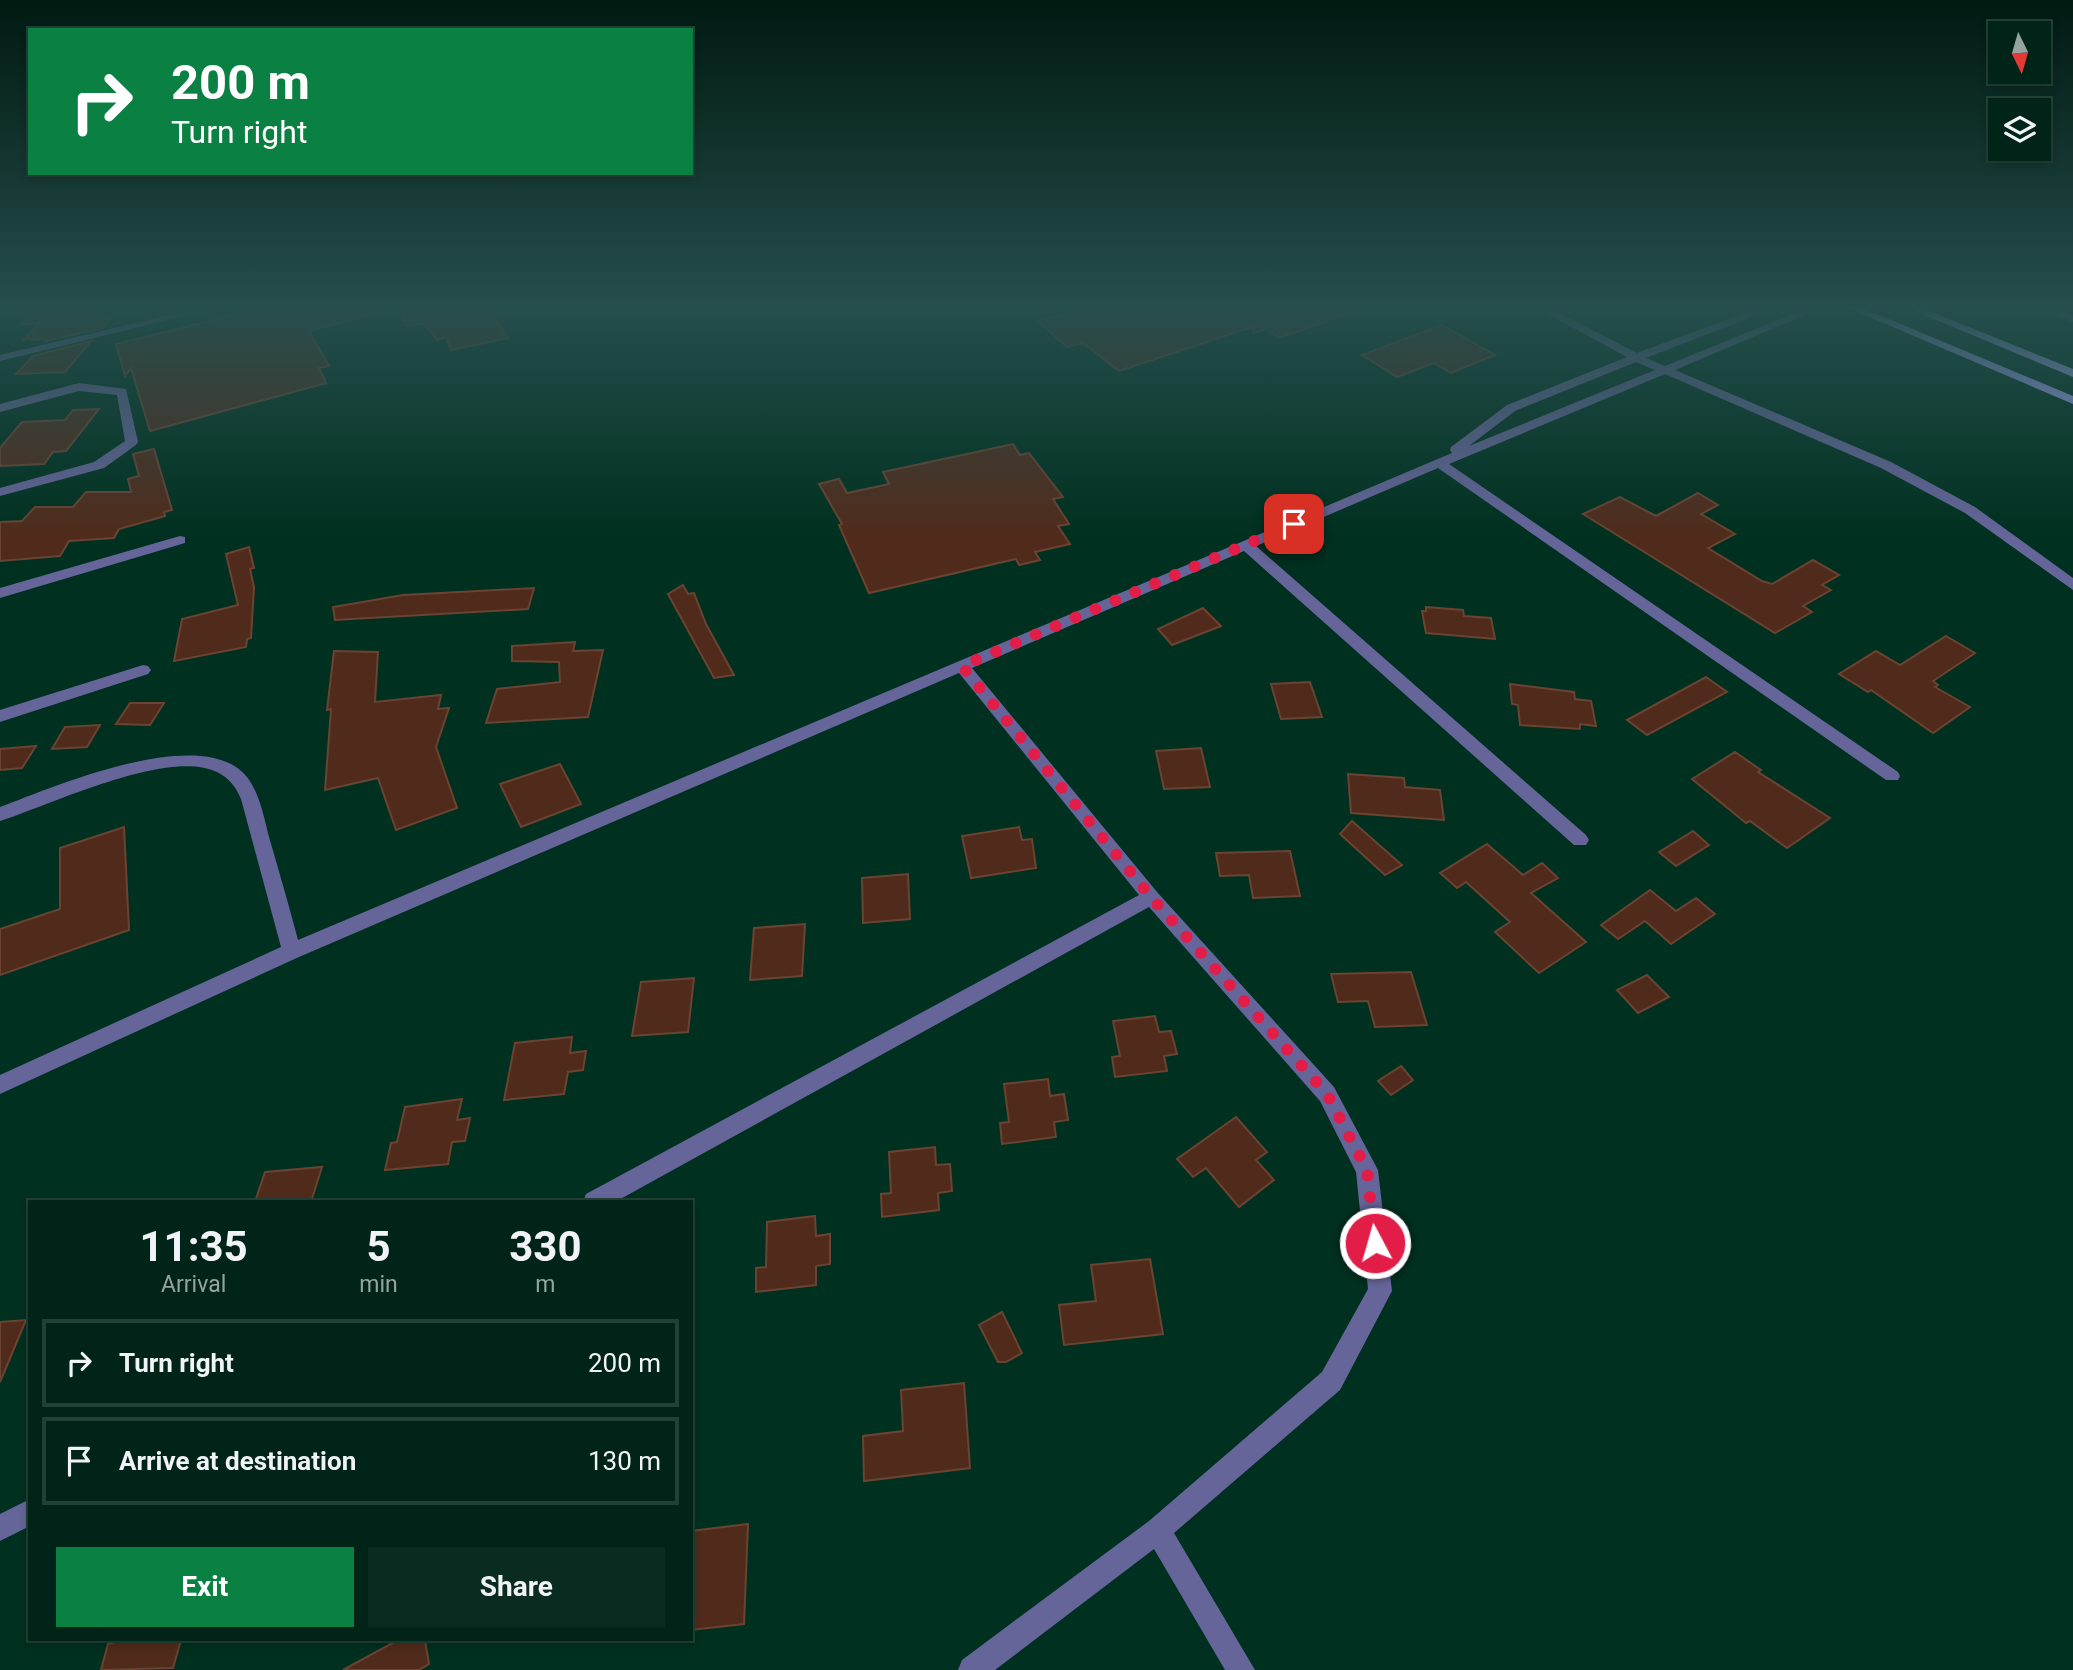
<!DOCTYPE html>
<html lang="en">
<head>
<meta charset="utf-8">
<style>
  body { margin:0; font-family:Roboto,sans-serif; background:#0a2c20; color:#f1f3f6; height:100vh; display:flex; flex-direction:column; font-size:26px; white-space:nowrap }
  * { box-sizing:border-box; margin:0 }
  p { font-size:23px; color:#95a4a1 }
  .icon { flex:none; width:38px; height:38px; fill:none; stroke:currentColor; stroke-width:2; stroke-linecap:round; stroke-linejoin:round }
  .map { position:relative; flex:1; overflow:hidden }
  .sheet { position:absolute; left:28px; top:1200px; width:665px; height:441px; display:flex; flex-direction:column; background:#002417; border-radius:0px; box-shadow:0 4px 10px #0003,0 0 0 2px #224136 }
  .sheet>* { flex:none }
  .banner { position:absolute; left:28px; top:28px; width:665px; height:147px; border-radius:0px; box-shadow:0 4px 10px #0003,0 0 0 2px #224136; background:#0b8043; color:#fff; overflow:hidden }
  .needle { width:46px; rotate:175deg }
  .buttons { position:absolute; left:1988px; top:21px; display:grid; gap:14px }
  .buttons a { display:grid; place-items:center; width:63px; height:63px; border-radius:0px; background:#002417; box-shadow:0 4px 10px #0003,0 0 0 2px #224136; font-size:35px }
  .pin { position:absolute; display:grid; place-items:center; width:60px; height:60px; color:#fff; margin:-30px; border-radius:14px; box-shadow:0 4px 10px #0006 }
  .me { position:absolute; width:77px; margin:-38px; rotate:354deg; stroke-linejoin:round; filter:drop-shadow(0 0 5px #0008) }
  .turn { display:flex; align-items:center; gap:24px; height:147px; padding:0 28px; font-size:32px }
  .turn .icon { width:91px; height:91px; stroke-width:2.5 }
  .turn b { display:block; font-size:49px; line-height:60px }
  .eta { display:flex; justify-content:space-evenly; align-items:center; height:119px; text-align:center }
  .eta b { font-size:42px; font-weight:700; line-height:49px }
  .cta { display:flex; gap:14px; margin-top:auto; padding:14px 28px }
  .cta a { flex:1; height:80px; border-radius:0px; background:#0b8043; color:#fff; font-size:28px; font-weight:700; line-height:80px; text-align:center }
  .cta a+a { background:#0a2c20; color:#f1f3f6 }
  ul { padding:0; list-style:none }
  li { display:flex; align-items:center; gap:21px; height:88px; margin:0 14px 10px; padding:0 14px; border:4px solid #224136; border-radius:0px }
  li div { flex:1 }
  li b { display:block; font-size:26px }
  li em { font-style:normal }
  .map>svg:first-child { display:block }
</style>
</head>
<body>
<div class="map">
<svg width="2073" height="1670" viewBox="0 0 2073 1670">
  <rect width="100%" height="100%" fill="#00301f"/>
  <g fill="#502b1b" stroke="#6a4332" stroke-width="2">
    <path d="M 40,304 L 106,304 L 103,317 L 113,317 L 103,328 L 46,341 L 48,339 L 24,340 L 40,323 L 21,324 Z"/>
    <path d="M 279,304 L 386,304 L 386,311 L 309,331 L 329,366 L 319,368 L 326,383 L 150,431 L 131,368 L 125,376 L 116,344 Z"/>
    <path d="M 399,304 L 488,304 L 489,310 L 508,338 L 451,350 L 446,337 L 437,340 L 424,323 L 406,326 Z"/>
    <path d="M 1099,304 L 1368,304 L 1369,307 L 1279,338 L 1266,329 L 1254,333 L 1252,327 L 1119,371 L 1083,343 L 1067,347 L 1038,321 Z"/>
    <path d="M 1442,325 L 1495,355 L 1451,373 L 1434,363 L 1397,377 L 1362,355 Z"/>
    <path d="M 91,341 L 65,372 L 16,374 L 33,356 Z"/>
    <path d="M 99,409 L 66,451 L 53,452 L 44,464 L 0,466 L 0,448 L 22,422 L 65,420 L 73,410 Z"/>
    <path d="M 1013,444 L 1020,455 L 1029,453 L 1063,497 L 1053,499 L 1069,524 L 1058,526 L 1070,544 L 1035,552 L 1040,560 L 1019,565 L 1016,559 L 869,593 L 839,525 L 842,524 L 819,484 L 839,479 L 847,493 L 889,484 L 883,472 Z"/>
    <path d="M 154,449 L 172,510 L 164,512 L 165,516 L 119,529 L 114,538 L 69,541 L 60,556 L 0,561 L 0,522 L 22,521 L 35,507 L 73,507 L 86,492 L 131,492 L 128,479 L 139,476 L 133,454 Z"/>
    <path d="M 1698,493 L 1718,505 L 1701,514 L 1735,534 L 1708,548 L 1762,581 L 1772,584 L 1813,560 L 1839,575 L 1822,585 L 1831,590 L 1803,606 L 1812,612 L 1775,633 L 1583,514 L 1620,497 L 1656,516 Z"/>
    <path d="M 249,547 L 254,568 L 250,569 L 254,587 L 251,638 L 247,639 L 246,647 L 174,661 L 182,619 L 238,605 L 226,554 Z"/>
    <path d="M 683,585 L 688,594 L 694,593 L 706,624 L 734,675 L 714,678 L 668,594 Z"/>
    <path d="M 534,588 L 528,609 L 335,620 L 333,607 L 403,595 Z"/>
    <path d="M 1426,607 L 1463,610 L 1464,616 L 1491,618 L 1495,639 L 1426,633 L 1422,611 L 1426,611 Z"/>
    <path d="M 1203,608 L 1221,626 L 1172,645 L 1158,629 Z"/>
    <path d="M 1946,636 L 1975,653 L 1933,681 L 1938,685 L 1935,687 L 1970,707 L 1933,733 L 1871,690 L 1868,692 L 1839,674 L 1876,651 L 1900,665 Z"/>
    <path d="M 575,642 L 573,651 L 603,650 L 588,717 L 486,723 L 497,689 L 560,682 L 559,662 L 512,661 L 512,646 Z"/>
    <path d="M 334,651 L 378,652 L 375,702 L 441,695 L 438,709 L 449,708 L 436,747 L 457,808 L 396,830 L 378,778 L 325,790 L 331,709 L 327,710 Z"/>
    <path d="M 1706,677 L 1727,692 L 1647,735 L 1627,720 Z"/>
    <path d="M 1310,682 L 1322,717 L 1281,719 L 1271,684 Z"/>
    <path d="M 1510,684 L 1574,692 L 1575,699 L 1591,701 L 1596,726 L 1580,724 L 1580,729 L 1520,725 L 1518,705 L 1512,704 Z"/>
    <path d="M 130,703 L 164,703 L 150,725 L 116,724 Z"/>
    <path d="M 100,725 L 87,747 L 52,749 L 65,727 Z"/>
    <path d="M 36,746 L 22,768 L 0,770 L 0,749 Z"/>
    <path d="M 1201,748 L 1210,787 L 1164,789 L 1156,751 Z"/>
    <path d="M 1735,752 L 1761,770 L 1758,772 L 1830,818 L 1787,848 L 1750,821 L 1746,823 L 1692,779 Z"/>
    <path d="M 560,764 L 581,804 L 521,827 L 500,784 Z"/>
    <path d="M 1348,774 L 1404,778 L 1405,787 L 1440,790 L 1444,820 L 1351,813 Z"/>
    <path d="M 1352,821 L 1402,865 L 1385,875 L 1340,834 Z"/>
    <path d="M 124,827 L 129,930 L 0,975 L 0,929 L 60,909 L 60,848 Z"/>
    <path d="M 1019,827 L 1022,840 L 1032,839 L 1036,868 L 971,878 L 962,836 Z"/>
    <path d="M 1693,831 L 1709,845 L 1676,866 L 1659,852 Z"/>
    <path d="M 1487,844 L 1523,875 L 1542,863 L 1558,878 L 1531,893 L 1586,942 L 1539,973 L 1495,932 L 1510,922 L 1466,882 L 1457,888 L 1440,873 Z"/>
    <path d="M 1290,851 L 1300,896 L 1253,898 L 1249,875 L 1220,876 L 1216,853 Z"/>
    <path d="M 908,874 L 910,919 L 863,923 L 862,878 Z"/>
    <path d="M 1650,890 L 1676,911 L 1696,898 L 1715,914 L 1671,944 L 1645,921 L 1618,939 L 1601,925 Z"/>
    <path d="M 805,924 L 802,976 L 750,980 L 754,928 Z"/>
    <path d="M 1411,972 L 1427,1025 L 1375,1027 L 1368,1001 L 1338,1002 L 1331,974 Z"/>
    <path d="M 1647,975 L 1669,997 L 1638,1013 L 1617,990 Z"/>
    <path d="M 694,978 L 688,1032 L 632,1036 L 641,982 Z"/>
    <path d="M 1155,1016 L 1159,1032 L 1171,1031 L 1177,1054 L 1164,1056 L 1167,1071 L 1115,1077 L 1112,1057 L 1120,1056 L 1113,1021 Z"/>
    <path d="M 572,1037 L 570,1053 L 586,1051 L 583,1070 L 568,1072 L 564,1094 L 504,1100 L 515,1043 Z"/>
    <path d="M 1401,1066 L 1413,1080 L 1391,1095 L 1378,1081 Z"/>
    <path d="M 1048,1079 L 1050,1096 L 1064,1094 L 1068,1120 L 1054,1122 L 1056,1137 L 1002,1144 L 1000,1123 L 1009,1122 L 1004,1084 Z"/>
    <path d="M 462,1099 L 457,1120 L 470,1118 L 465,1141 L 452,1142 L 448,1164 L 385,1170 L 391,1143 L 397,1142 L 405,1107 Z"/>
    <path d="M 1236,1117 L 1267,1152 L 1256,1160 L 1274,1180 L 1239,1207 L 1206,1168 L 1193,1177 L 1177,1159 Z"/>
    <path d="M 935,1147 L 936,1165 L 950,1164 L 952,1191 L 938,1193 L 939,1210 L 882,1217 L 881,1194 L 891,1193 L 889,1152 Z"/>
    <path d="M 322,1167 L 311,1202 L 255,1202 L 265,1172 Z"/>
    <path d="M 815,1216 L 816,1236 L 830,1234 L 830,1264 L 816,1266 L 816,1285 L 756,1292 L 756,1268 L 766,1267 L 767,1222 Z"/>
    <path d="M 1150,1259 L 1163,1334 L 1064,1345 L 1059,1305 L 1096,1301 L 1091,1265 Z"/>
    <path d="M 1002,1312 L 1022,1353 L 1006,1362 L 998,1362 L 979,1325 Z"/>
    <path d="M 26,1320 L 0,1382 L 0,1322 Z"/>
    <path d="M 964,1383 L 970,1468 L 864,1481 L 863,1436 L 903,1431 L 901,1390 Z"/>
    <path d="M 748,1524 L 744,1624 L 691,1630 L 691,1531 Z"/>
    <path d="M 121,1640 L 181,1640 L 173,1668 L 101,1670 L 108,1644 Z"/>
    <path d="M 398,1640 L 425,1640 L 429,1664 L 419,1670 L 343,1670 Z"/>
  </g>
  <g fill="none" stroke-linecap="round" stroke-linejoin="round">
    <g fill="#66659a" fill-rule="evenodd">
      <path d="M 215,304 L 234,304 L 0,361 L 0,355 Z"/>
      <path d="M 1529,304 L 1542,304 L 1637,353 L 1769,304 L 1785,304 L 1646,358 L 1665,366 L 1817,304 L 1831,304 L 1675,370 L 1891,462 L 1975,507 L 2073,578 L 2073,590 L 1965,513 L 1881,468 L 1665,374 L 1449,464 L 1898,772 L 1900,776 L 1898,780 L 1886,780 L 1438,468 L 1256,546 L 1586,835 L 1589,840 L 1586,845 L 1574,845 L 1244,551 L 972,668 L 1157,892 L 1334,1087 L 1378,1170 L 1392,1291 L 1340,1390 L 1174,1533 L 1255,1670 L 1225,1670 L 1154,1549 L 995,1670 L 958,1670 L 962,1660 L 1149,1521 L 1322,1372 L 1368,1289 L 1356,1172 L 1320,1101 L 1149,907 L 615,1202 L 583,1202 L 586,1194 L 1139,895 L 959,673 L 299,957 L 0,1094 L 0,1075 L 281,947 L 241,799 C 236,787 229,778 217,772 C 168,748 50,805 0,821 L 0,807 C 54,787 203,722 247,777 C 260,794 264,818 269,837 C 279,871 289,906 298,940 L 1452,453 L 1450,450 L 1451,447 L 1507,405 L 1627,357 ZM 1636,362 L 1655,370 L 1469,446 L 1515,411 Z"/>
      <path d="M 2024,304 L 2040,304 L 2073,315 L 2073,322 Z"/>
      <path d="M 79,383 L 126,389 L 138,442 L 136,445 L 104,468 L 0,496 L 0,488 L 94,462 L 125,441 L 117,395 L 79,391 L 0,412 L 0,404 Z"/>
      <path d="M 180,536 L 185,537 L 185,543 L 0,598 L 0,588 Z"/>
      <path d="M 143,665 L 148,666 L 151,670 L 148,674 L 0,722 L 0,710 Z"/>
      <path d="M 30,1499 L 30,1526 L 0,1541 L 0,1514 Z"/>
    </g>
    <g fill="#a8a6fe" fill-rule="evenodd">
      <path d="M 1766,304 L 1776,304 L 1777,307 L 1768,309 Z"/>
      <path d="M 1839,304 L 1853,304 L 2073,396 L 2073,404 Z"/>
      <path d="M 1898,304 L 1912,304 L 2073,369 L 2073,377 Z"/>
    </g>
  </g>
  <linearGradient id="sky" x2="0" y2="1"><stop stop-color="#001a11"/><stop offset="0.57" stop-color="#264e4d"/><stop offset="1" stop-color="#264e4d" stop-opacity="0"/></linearGradient>
  <rect width="2073" height="538" fill="url(#sky)"/>
  <g fill="none" stroke-linecap="round" stroke-linejoin="round">
    <path stroke="#e11d48" stroke-width="12" stroke-dasharray="0 21.6" d="M 1294,524 L 962,666 L 1151,897 L 1327,1094 L 1367,1170 L 1375,1243"/>
  </g>
</svg>
<div class="buttons">
<a><svg class="needle" viewBox="-14 -14 28 28"><path d="M0-13l5 13h-10z" fill="#e53935"/><path d="M0 13l5-13h-10z" fill="#95a4a1"/></svg></a>
<a><svg class="icon" aria-label="layers" viewBox="0 0 24 24"><path d="M12 4l9 5-9 5-9-5zM3 14l9 5 9-5"/></svg></a>
</div>
<div class="pin" style="left:1294px;top:524px;background:#d93025"><svg class="icon" aria-label="arrive" viewBox="0 0 24 24"><path d="M6 21V4h12l-3 4 3 4H6"/></svg></div>
<svg class="me" style="left:1375px;top:1243px" viewBox="-20 -20 40 40"><circle r="17" fill="#e11d48" stroke="#fff" stroke-width="3"/><path d="M0-11L8 9 0 5-8 9z" fill="#fff"/></svg>
<div class="banner">
<div class="turn"><svg class="icon" aria-label="right" viewBox="0 0 24 24"><path d="M7 20v-9h11M14 6l5 5-5 5"/></svg><div><b>200 m</b>Turn right</div></div>
</div>
<section class="sheet">
<div class="eta">
<div><b>11:35</b><p>Arrival</p></div>
<div><b>5</b><p>min</p></div>
<div><b>330</b><p>m</p></div>
</div>
<ul>
<li><svg class="icon" aria-label="right" viewBox="0 0 24 24"><path d="M7 20v-9h11M14 6l5 5-5 5"/></svg><div><b>Turn right</b></div><em>200 m</em></li>
<li><svg class="icon" aria-label="arrive" viewBox="0 0 24 24"><path d="M6 21V4h12l-3 4 3 4H6"/></svg><div><b>Arrive at destination</b></div><em>130 m</em></li>
</ul>
<div class="cta"><a>Exit</a><a>Share</a></div>
</section>
</div>
</body>
</html>
